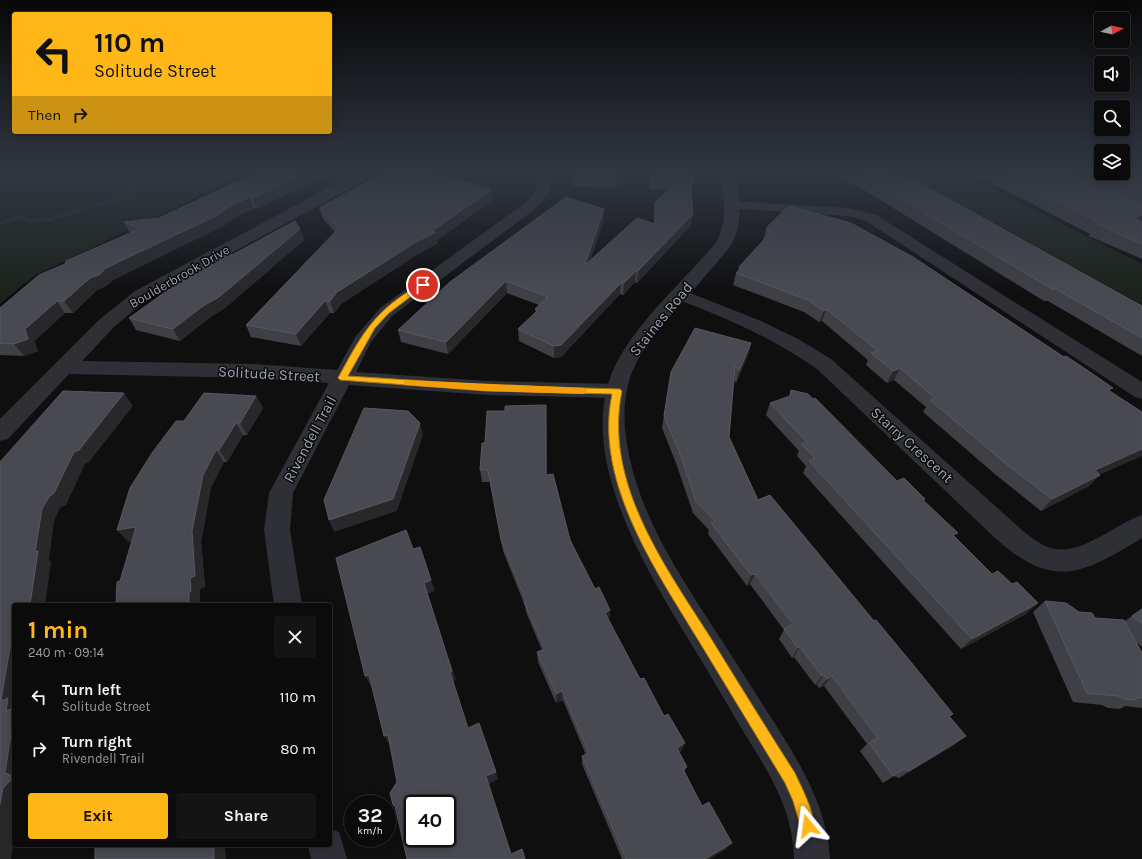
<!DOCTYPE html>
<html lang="en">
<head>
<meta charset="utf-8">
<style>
  body { margin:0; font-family:Karla,sans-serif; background:#141415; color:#f1f3f6; height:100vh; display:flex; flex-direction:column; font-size:15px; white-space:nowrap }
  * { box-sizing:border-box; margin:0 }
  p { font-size:13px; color:#9a9b9d }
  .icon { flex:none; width:22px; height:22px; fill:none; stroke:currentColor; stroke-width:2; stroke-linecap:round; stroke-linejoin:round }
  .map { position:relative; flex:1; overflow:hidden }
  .details { position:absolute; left:12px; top:603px; width:320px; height:244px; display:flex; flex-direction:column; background:#0b0b0c; border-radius:4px; box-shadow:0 2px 10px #0003,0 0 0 1px #2b2b2d }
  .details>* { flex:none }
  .banner { position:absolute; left:12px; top:12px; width:320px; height:122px; border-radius:4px; box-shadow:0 2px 10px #0003,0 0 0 1px #2b2b2d; background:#ffb718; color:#111; overflow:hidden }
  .needle { width:26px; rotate:82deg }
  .buttons { position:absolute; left:1094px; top:12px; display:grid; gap:8px }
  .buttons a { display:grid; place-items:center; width:36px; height:36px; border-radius:4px; background:#0b0b0c; box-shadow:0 2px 10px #0003,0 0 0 1px #2b2b2d; font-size:20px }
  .speed { position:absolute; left:344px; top:795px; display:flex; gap:8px; font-size:20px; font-weight:700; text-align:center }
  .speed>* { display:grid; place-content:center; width:52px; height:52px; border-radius:50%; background:#0b0b0c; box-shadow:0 2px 10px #0003,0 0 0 1px #2b2b2d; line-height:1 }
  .speed small { font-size:10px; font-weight:400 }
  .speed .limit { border:2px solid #111; border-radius:6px; background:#fff; color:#111 }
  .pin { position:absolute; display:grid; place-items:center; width:34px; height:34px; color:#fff; margin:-17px; border:2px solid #fff; border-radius:50%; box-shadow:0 1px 4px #0007 }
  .me { position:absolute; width:44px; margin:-22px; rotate:344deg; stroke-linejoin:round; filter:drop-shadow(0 0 3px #0008) }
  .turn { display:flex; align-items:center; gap:14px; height:84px; padding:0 16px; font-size:18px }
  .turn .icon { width:52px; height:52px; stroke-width:2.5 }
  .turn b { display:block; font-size:28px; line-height:34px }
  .then { display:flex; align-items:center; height:38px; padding:0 16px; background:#0003; gap:8px; font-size:15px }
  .round { display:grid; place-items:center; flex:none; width:42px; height:42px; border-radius:4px; background:#141415 }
  .head { display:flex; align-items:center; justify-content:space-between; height:68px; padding:0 16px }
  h1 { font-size:24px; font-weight:700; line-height:30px; color:#ffb718 }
  .button { display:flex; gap:8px; margin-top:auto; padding:8px 16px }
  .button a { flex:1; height:46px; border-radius:4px; background:#ffb718; color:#111; font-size:16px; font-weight:700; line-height:46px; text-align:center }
  .button a+a { background:#141415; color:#f1f3f6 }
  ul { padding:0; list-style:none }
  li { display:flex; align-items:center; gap:12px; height:52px; padding:0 16px }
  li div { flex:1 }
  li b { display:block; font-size:15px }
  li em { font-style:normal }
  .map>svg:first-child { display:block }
</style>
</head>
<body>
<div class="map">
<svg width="1142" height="859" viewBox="0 0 1142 859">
  <rect width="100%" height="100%" fill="#0f0f10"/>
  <g fill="#1b231c">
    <path d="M 0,172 L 248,172 L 32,277 L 0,304 Z"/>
    <path d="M 901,172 L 958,172 L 1142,264 L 1142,305 Z"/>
  </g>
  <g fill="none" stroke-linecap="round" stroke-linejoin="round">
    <path fill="#242d35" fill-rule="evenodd" d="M 96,172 L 100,172 L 100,174 L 110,178 L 134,179 L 137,181 L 128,197 L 51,221 L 29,223 L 20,219 L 0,225 L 0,221 L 21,215 L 30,219 L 50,217 L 124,195 L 131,182 L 109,181 L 95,176 Z"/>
    <g fill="#2f3036" fill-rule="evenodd">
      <path d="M 358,172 L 374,172 L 358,184 L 147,299 L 114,327 L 82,361 L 254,364 L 337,370 L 356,336 L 380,308 L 525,203 L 534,193 L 540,172 L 554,172 L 548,194 L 535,209 L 392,316 L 371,342 L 356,372 L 487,381 L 617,384 L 624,386 L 627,391 L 624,396 L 617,398 L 487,395 L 349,385 L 293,493 L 290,530 L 302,605 L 274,605 L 264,530 L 269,493 L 329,383 L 254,378 L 69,374 L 8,439 L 0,441 L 0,419 L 100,319 L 135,291 Z"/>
      <path d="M 733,201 L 847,208 L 876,215 L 1142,382 L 1142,399 L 1135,397 L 866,221 L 847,216 L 728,208 L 726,205 L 728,202 Z"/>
      <path d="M 680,289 L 761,321 L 798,339 L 831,359 L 1013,522 C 1023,531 1035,542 1048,547 C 1079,559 1114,524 1142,515 L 1142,538 C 1081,575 1053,590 995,538 L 817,369 C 773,338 724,317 674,298 L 671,294 L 674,290 Z"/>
      <path d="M 330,829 L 339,832 L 347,859 L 311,859 L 308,845 L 330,845 Z"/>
    </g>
    <path fill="#2f3036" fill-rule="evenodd" d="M 720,172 L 734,172 C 739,198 745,225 729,248 C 713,267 697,286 681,304 C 662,325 643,346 632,372 C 622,399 623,427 629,455 C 642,518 677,571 711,624 C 731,654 750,685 770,716 C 798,760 827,805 830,859 L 794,859 C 793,804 764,766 737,721 C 721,693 704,665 687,637 C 643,564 572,448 617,362 C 640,319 684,280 716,243 C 728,220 725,197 720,172 Z"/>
  </g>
  <g fill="#3f4045">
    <path d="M 258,172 L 265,205 L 257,209 L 253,208 L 231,220 L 225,225 L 113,280 L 106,286 L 97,290 L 73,313 L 65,313 L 34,341 L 38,351 L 24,356 L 0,355 L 0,308 L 130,233 L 124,222 L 159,218 Z"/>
    <path d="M 573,172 L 620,172 L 615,188 L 572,186 Z"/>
    <path d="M 650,172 L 693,172 L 693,180 L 692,191 L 691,191 L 691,225 L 637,283 L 635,282 L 623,295 L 620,294 L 561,357 L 554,358 L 519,341 L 518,329 L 536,313 L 535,309 L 539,305 L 507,293 L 448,354 L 401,342 L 398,330 L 604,209 L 604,220 L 590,260 L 654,224 L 655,202 L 668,190 L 650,189 Z"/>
    <path d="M 845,172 L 891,172 L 1142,306 L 1142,356 L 1048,301 L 1044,301 L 843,177 Z"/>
    <path d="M 970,172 L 1142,172 L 1142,259 L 1089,236 L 1090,234 Z"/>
    <path d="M 491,190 L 492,201 L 437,240 L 438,243 L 418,254 L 341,304 L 334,313 L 330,313 L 301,346 L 251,337 L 246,325 L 335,232 L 323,219 L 319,208 Z"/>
    <path d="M 769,225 L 1110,391 L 1100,474 L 1089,486 L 1041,511 L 996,475 L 923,412 L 926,407 L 894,380 L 887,383 L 866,365 L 868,360 L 822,321 L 819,322 L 804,312 L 733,285 L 736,273 L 738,271 L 739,267 L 763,241 L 766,230 Z"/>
    <path d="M 300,229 L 304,240 L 225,308 L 209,318 L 180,341 L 136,330 L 129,318 L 232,255 Z"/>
    <path d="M 751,343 L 748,355 L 736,383 L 734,380 L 729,437 L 758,500 L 874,621 L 953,714 L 949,717 L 966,736 L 954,745 L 899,778 L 894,776 L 883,783 L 860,751 L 867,744 L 824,686 L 819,688 L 817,685 L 815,685 L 794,657 L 792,658 L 779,639 L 784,630 L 750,584 L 747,586 L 708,534 L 709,530 L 693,513 L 676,463 L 662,428 L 671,372 Z"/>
    <path d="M 791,390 L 897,481 L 925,499 L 924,501 L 955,537 L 1026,614 L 961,649 L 803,473 L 806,466 L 797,456 L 799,451 L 766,415 L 770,403 L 789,397 Z"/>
    <path d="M 256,396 L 263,408 L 247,435 L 243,435 L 227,462 L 224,462 L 211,487 L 201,542 L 205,587 L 200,589 L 200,601 L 198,602 L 198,605 L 116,605 L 132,541 L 128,542 L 184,421 Z"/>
    <path d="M 546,405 L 547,475 L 570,540 L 609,621 L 640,679 L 681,751 L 679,753 L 687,767 L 684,772 L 726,849 L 709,859 L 622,859 L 582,764 L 582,756 L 586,755 L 563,700 L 556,703 L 538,662 L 537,652 L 542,650 L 526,612 L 525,606 L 503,551 L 490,482 L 482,482 L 480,470 L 485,443 L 505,411 Z"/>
    <path d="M 1045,601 L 1079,612 L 1095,618 L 1125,621 L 1142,609 L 1142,647 L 1136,642 L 1142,653 L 1142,708 L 1125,706 L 1120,709 L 1108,708 L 1102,705 L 1073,702 L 1033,612 Z"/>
  </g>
  <g fill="#28282b">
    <path d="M 307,172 L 332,172 L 257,209 L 253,198 Z"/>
    <path d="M 617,172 L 620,172 L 615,188 L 615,177 Z"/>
    <path d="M 491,190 L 492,201 L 437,240 L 438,243 L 418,254 L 341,304 L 334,313 L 330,301 L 337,292 L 432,231 Z"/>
    <path d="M 249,197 L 253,208 L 231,220 L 225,225 L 113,280 L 106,286 L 97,290 L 73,313 L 64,301 L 90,278 L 106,268 Z"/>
    <path d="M 604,209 L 604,220 L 585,277 L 585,265 Z"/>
    <path d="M 693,214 L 691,225 L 637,283 L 638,271 Z"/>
    <path d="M 1142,215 L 1142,223 L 1133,218 Z"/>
    <path d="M 300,229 L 304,240 L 225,308 L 209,318 L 180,341 L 173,329 Z"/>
    <path d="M 636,271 L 635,282 L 623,295 L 624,283 Z"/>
    <path d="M 506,281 L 507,293 L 448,354 L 446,342 Z"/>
    <path d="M 621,283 L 620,294 L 561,357 L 554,358 L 554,346 Z"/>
    <path d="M 57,301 L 65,313 L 34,341 L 38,351 L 24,356 L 14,344 L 25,329 Z"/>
    <path d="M 325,301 L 330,313 L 301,346 L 296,334 Z"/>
    <path d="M 826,309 L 822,321 L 819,322 L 824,311 Z"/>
    <path d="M 751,343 L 748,355 L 736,383 L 739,371 Z"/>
    <path d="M 900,368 L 894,380 L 887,383 L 893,371 Z"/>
    <path d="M 124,393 L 133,406 L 89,462 L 85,464 L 66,505 L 60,508 L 54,521 L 49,560 L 51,562 L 45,605 L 30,605 L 35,552 L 42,509 L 74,452 Z"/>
    <path d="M 256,396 L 263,408 L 247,435 L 240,423 Z"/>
    <path d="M 546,405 L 546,417 L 547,487 L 546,475 Z"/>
    <path d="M 236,423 L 243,435 L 227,462 L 219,450 Z"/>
    <path d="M 420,423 L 423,435 L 397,511 L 334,532 L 329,520 Z"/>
    <path d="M 1142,449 L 1142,456 L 1083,482 L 1095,470 Z"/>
    <path d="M 216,450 L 224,462 L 211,487 L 201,542 L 205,587 L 200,589 L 200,601 L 198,602 L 198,605 L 189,605 L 189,592 L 190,578 L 192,531 L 203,475 Z"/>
    <path d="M 1100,475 L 1089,486 L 1041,511 L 1052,499 Z"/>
    <path d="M 136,527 L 146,538 L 128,542 L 117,530 Z"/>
    <path d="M 755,574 L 750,584 L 747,586 L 751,575 Z"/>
    <path d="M 431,580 L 435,591 L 427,594 L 456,680 L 453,681 L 450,672 L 424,583 Z"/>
    <path d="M 1038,603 L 1026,614 L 961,649 L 972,639 Z"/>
    <path d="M 610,610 L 609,621 L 605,613 Z"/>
    <path d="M 14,640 L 14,776 L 5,773 L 6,711 L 1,701 L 11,641 Z"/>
    <path d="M 800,647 L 794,657 L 792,658 L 798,648 Z"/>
    <path d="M 369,675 L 375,684 L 371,686 L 365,676 Z"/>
    <path d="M 824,675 L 817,685 L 815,685 L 822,676 Z"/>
    <path d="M 832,676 L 824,686 L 819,688 L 827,679 Z"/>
    <path d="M 562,691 L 563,700 L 556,703 L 556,694 Z"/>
    <path d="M 388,735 L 390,745 L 384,736 Z"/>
    <path d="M 966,736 L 954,745 L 899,778 L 909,771 Z"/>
    <path d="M 685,743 L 681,751 L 673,756 L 677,748 Z"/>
    <path d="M 904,769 L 894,776 L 883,783 L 893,776 Z"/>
    <path d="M 496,772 L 498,779 L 489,784 L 486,776 Z"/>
    <path d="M 14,777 L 14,838 L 11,859 L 0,859 L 0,804 L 3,788 Z"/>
    <path d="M 732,843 L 726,849 L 709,859 L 705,859 Z"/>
    <path d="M 214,845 L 225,845 L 226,859 L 214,859 Z"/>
  </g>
  <g fill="#494a51" stroke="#575860" fill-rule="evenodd">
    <path d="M 258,172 L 307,172 L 253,198 L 249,197 L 227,208 L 220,214 L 106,268 L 99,275 L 90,278 L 64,301 L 57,301 L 25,329 L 28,339 L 14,344 L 0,343 L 0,308 L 39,275 L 65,264 L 66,261 L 139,229 L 124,222 L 159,218 Z"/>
    <path d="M 386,172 L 432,172 L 491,190 L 432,231 L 436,232 L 416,242 L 337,292 L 330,301 L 325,301 L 296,334 L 246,325 L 339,228 L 319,208 Z"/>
    <path d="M 573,172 L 617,172 L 615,177 L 572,175 Z"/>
    <path d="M 651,172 L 693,172 L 693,180 L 690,180 L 693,214 L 638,271 L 636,271 L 624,283 L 621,283 L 561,345 L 554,346 L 518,329 L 538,310 L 535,309 L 548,297 L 506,281 L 446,342 L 398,330 L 450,282 L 566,197 L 604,209 L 585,265 L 637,218 L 655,224 L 655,202 L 680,180 L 651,178 Z"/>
    <path d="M 855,172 L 891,172 L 918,182 L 1142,306 L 1142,338 L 1056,289 L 1052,289 Z"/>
    <path d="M 996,172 L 1064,172 L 1142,205 L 1142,215 L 1133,218 L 1142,222 L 1142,244 L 1096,224 L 1097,222 Z"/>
    <path d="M 1094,172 L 1101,172 L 1101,173 L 1123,173 L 1123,172 L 1142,172 L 1142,193 Z"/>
    <path d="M 789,206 L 851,223 L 913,257 L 1064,357 L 1066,356 L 1087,370 L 1113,388 L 1108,390 L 1142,412 L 1142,449 L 1095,470 L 1100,475 L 1052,499 L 1005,463 L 930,400 L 935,398 L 900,368 L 893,371 L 871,353 L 878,351 L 826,309 L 824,311 L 808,300 L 736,273 L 741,268 L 739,267 L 771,232 L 766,230 L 769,225 Z"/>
    <path d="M 295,221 L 300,229 L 219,297 L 203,306 L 173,329 L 129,318 L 192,273 L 229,253 L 232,255 Z"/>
    <path d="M 695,328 L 751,343 L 739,371 L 735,366 L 729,437 L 758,500 L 770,495 L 874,621 L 876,620 L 915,667 L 953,714 L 949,716 L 966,736 L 909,771 L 904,769 L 893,776 L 869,743 L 878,738 L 832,676 L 827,679 L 824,675 L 822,676 L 800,647 L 798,648 L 784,629 L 793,624 L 755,574 L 751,575 L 711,523 L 715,521 L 696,501 L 679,451 L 664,416 L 671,372 Z"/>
    <path d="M 791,390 L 808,394 L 813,399 L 815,398 L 897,481 L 904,478 L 925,499 L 923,500 L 958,533 L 953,535 L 992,574 L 998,571 L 1012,584 L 1017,582 L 1038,603 L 972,639 L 809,461 L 815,458 L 801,444 L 807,442 L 770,403 L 790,396 Z"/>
    <path d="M 63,391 L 124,393 L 79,450 L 74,452 L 54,493 L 49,497 L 42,509 L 35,552 L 38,551 L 30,605 L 14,605 L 14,640 L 11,641 L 1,701 L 8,698 L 6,711 L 14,708 L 14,714 L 5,773 L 14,776 L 14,777 L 3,788 L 0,804 L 0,462 Z"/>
    <path d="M 204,393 L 256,396 L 240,423 L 236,423 L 219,450 L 216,450 L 203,475 L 192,531 L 195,576 L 190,578 L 191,591 L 189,592 L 189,605 L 116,605 L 117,582 L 120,581 L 136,527 L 117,530 L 130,488 L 152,453 L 176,421 L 184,421 Z"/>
    <path d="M 546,405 L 546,475 L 553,474 L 570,540 L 595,589 L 599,587 L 610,610 L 605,613 L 640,679 L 644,678 L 664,716 L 668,714 L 685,743 L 677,748 L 687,767 L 683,769 L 702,806 L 709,802 L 732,843 L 705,859 L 626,859 L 582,756 L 589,753 L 562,691 L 556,694 L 537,652 L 545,649 L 524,602 L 526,601 L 501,540 L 488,470 L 480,470 L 482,443 L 485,443 L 487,411 L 505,411 L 505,406 Z"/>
    <path d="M 364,408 L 408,411 L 420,423 L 393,499 L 329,520 L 324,500 Z"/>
    <path d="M 406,530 L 413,549 L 420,547 L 431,580 L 424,583 L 452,671 L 450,672 L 468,728 L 479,723 L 496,772 L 486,776 L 511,854 L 522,849 L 525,859 L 407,859 L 395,806 L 393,805 L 390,793 L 397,782 L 388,735 L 384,736 L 369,675 L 365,676 L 336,558 ZM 413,804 L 447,804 L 447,838 L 413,838 Z"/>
    <path d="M 1045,601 L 1066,603 L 1079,612 L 1092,613 L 1095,618 L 1124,620 L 1142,653 L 1142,698 L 1138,697 L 1136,700 L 1124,699 L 1118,696 L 1087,693 Z"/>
    <path d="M 1142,609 L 1142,624 L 1132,616 Z"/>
    <rect x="95" y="845" width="119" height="14"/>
  </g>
  <linearGradient id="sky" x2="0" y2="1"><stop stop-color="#080809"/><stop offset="0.59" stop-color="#313742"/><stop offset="1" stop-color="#313742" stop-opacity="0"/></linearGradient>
  <rect width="1142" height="292" fill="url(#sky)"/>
  <path fill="#ffb718" stroke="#a67710" d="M 420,283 L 426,285 L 389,313 L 375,328 L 348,376 L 487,385 L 620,389 L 622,391 C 603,483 666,567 712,640 C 739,684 767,729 795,773 C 801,786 818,818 813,831 L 808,833 L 802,831 L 793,801 L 785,783 C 758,738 730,693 703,648 C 659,575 593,483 612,394 L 487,391 L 340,380 L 338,378 C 351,354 363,330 383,311 C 394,300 408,292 420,283 Z"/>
  <path fill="#f59e0b" d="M 404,380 L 584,388 L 588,391 L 584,394 L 487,391 L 407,385 L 404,385 Z"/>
  <g text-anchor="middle" stroke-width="3" stroke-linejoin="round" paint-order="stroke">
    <g font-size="13" fill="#9ea4b3" stroke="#0a0a0b">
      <text transform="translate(179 276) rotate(-30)" y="5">Boulderbrook Drive</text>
    </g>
    <g font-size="15" fill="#9ea4b3" stroke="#0a0a0b">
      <text transform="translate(661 319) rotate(-51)" y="5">Staines Road</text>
      <text transform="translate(269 374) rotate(3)" y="5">Solitude Street</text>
      <text transform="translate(310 439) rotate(-62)" y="5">Rivendell Trail</text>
      <text transform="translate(912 445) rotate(42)" y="5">Starry Crescent</text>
    </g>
  </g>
</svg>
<div class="buttons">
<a><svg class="needle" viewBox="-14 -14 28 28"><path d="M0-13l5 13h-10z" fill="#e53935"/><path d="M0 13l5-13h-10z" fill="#9a9b9d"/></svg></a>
<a><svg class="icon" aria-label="sound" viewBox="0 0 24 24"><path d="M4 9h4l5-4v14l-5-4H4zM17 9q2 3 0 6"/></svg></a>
<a><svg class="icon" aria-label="search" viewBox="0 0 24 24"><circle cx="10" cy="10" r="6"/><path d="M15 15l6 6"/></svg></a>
<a><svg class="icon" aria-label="layers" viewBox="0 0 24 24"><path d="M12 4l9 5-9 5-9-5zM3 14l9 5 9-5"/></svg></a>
</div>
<div class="speed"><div>32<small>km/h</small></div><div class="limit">40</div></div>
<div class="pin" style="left:423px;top:285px;background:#d93025"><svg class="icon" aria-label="arrive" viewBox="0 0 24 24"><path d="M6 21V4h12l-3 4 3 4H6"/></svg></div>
<svg class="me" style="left:808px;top:826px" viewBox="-20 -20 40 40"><path d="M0-17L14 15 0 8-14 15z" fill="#ffb718" stroke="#fff" stroke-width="4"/></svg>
<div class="banner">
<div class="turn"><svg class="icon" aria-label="left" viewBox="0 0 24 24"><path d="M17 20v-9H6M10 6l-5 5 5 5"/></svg><div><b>110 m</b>Solitude Street</div></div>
<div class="then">Then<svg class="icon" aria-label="right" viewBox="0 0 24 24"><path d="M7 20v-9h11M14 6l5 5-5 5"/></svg></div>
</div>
<section class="details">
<div class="head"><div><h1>1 min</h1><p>240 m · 09:14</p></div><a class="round"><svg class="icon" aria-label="close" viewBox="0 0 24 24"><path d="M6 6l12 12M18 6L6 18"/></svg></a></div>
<ul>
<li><svg class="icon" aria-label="left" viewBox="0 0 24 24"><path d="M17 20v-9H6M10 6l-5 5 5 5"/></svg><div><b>Turn left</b><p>Solitude Street</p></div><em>110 m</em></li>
<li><svg class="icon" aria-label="right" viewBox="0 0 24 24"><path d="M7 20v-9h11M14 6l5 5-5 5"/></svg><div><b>Turn right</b><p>Rivendell Trail</p></div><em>80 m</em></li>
</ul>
<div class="button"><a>Exit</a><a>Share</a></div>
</section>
</div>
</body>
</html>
